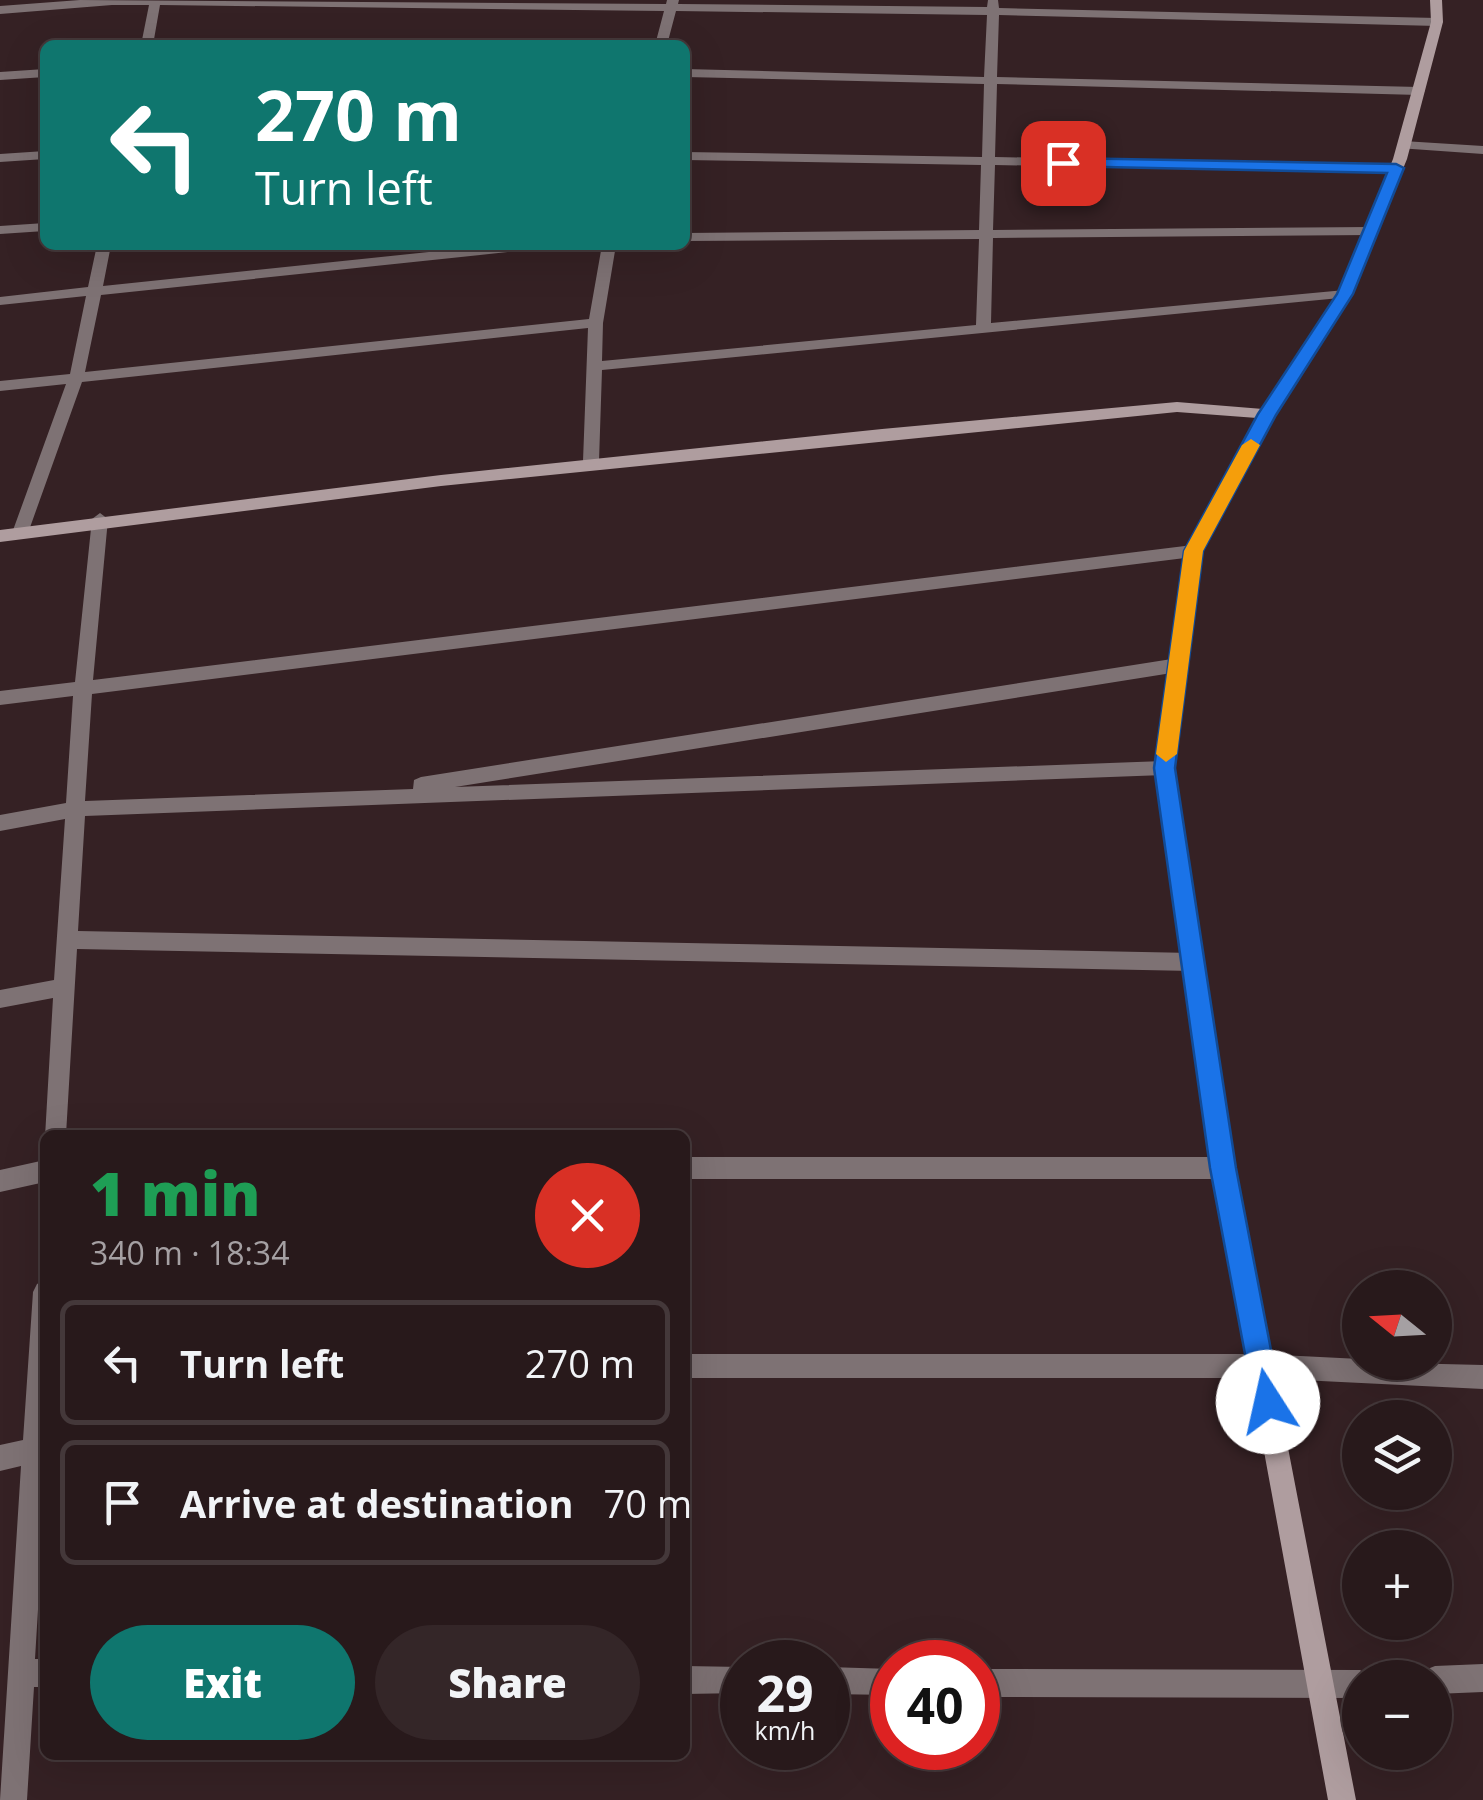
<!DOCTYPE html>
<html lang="en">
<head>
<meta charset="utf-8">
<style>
  body { margin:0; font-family:"Open Sans",sans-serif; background:#342628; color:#f1f3f6; height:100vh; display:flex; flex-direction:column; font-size:38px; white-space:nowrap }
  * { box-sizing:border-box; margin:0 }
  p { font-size:32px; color:#a5a0a3 }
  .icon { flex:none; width:55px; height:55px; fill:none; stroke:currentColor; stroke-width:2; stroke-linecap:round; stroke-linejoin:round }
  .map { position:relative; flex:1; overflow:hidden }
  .side { position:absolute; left:40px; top:1130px; width:650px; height:630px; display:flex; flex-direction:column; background:#28191b; border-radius:15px; box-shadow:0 10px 40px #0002,0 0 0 2px #44383a }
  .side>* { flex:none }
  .guide { position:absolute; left:40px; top:40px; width:650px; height:210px; border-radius:15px; box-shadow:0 10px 40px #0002,0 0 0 2px #44383a; background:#0f766e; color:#fff; overflow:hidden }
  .needle { width:65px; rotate:288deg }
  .fabs { position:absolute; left:1342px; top:1270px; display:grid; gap:20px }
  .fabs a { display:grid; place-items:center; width:110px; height:110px; border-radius:50%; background:#28191b; box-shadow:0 10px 40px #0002,0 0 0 2px #44383a; font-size:50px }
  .speed { position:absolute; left:720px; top:1640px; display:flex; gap:20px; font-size:50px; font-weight:700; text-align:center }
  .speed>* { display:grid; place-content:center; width:130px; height:130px; border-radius:50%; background:#28191b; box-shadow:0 10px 40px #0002,0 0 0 2px #44383a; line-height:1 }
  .speed small { font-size:25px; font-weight:400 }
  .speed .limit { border:15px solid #d22; background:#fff; color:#111 }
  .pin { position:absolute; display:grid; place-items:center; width:85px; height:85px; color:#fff; margin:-42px; border-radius:20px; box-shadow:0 5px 15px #0006 }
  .me { position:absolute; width:110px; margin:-55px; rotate:350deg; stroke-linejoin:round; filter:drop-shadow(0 0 8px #0008) }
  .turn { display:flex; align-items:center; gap:35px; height:210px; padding:0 50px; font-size:45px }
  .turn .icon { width:130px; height:130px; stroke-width:2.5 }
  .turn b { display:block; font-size:70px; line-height:85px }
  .round { display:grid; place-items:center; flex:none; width:105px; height:105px; border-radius:52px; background:#342628 }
  .summary { display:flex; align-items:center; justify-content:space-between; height:170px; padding:0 50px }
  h1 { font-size:60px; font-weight:800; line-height:75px; color:#1e9e55 }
  .button { display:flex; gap:20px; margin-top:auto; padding:20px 50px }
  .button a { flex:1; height:115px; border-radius:60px; background:#0f766e; color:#fff; font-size:40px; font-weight:800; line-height:115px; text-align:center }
  .button a+a { background:#342628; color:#f1f3f6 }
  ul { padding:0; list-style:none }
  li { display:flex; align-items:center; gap:30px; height:125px; margin:0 20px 15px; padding:0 30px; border:5px solid #44383a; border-radius:15px }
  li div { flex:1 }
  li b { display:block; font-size:38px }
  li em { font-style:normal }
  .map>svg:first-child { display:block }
</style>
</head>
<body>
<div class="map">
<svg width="1483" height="1800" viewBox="0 0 1483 1800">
  <rect width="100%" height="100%" fill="#352124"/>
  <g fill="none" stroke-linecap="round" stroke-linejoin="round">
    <g fill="#7e7274" fill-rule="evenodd">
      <path d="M 80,0 L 666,4 L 667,0 L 679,0 L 678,4 L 987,7 L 988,0 L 998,0 L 999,8 L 1437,18 L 1443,22 L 1437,26 L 999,15 L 997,77 L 1419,87 L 1425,91 L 1419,95 L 997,84 L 995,157 L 1396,164 L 1403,168 L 1396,172 L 995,165 L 993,230 L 1371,227 L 1378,231 L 1371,235 L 993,238 L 991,323 L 1345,290 L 1352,294 L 1350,297 L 602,370 L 599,461 L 591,466 L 583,461 L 588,328 L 82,382 L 28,533 L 20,539 L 12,533 L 66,384 L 0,391 L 0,381 L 70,374 L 86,296 L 0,305 L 0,297 L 88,287 L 97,245 L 111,245 L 103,286 L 496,245 L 544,245 L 537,249 L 101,295 L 85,372 L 589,319 L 602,245 L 616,245 L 603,323 L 602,361 L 976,325 L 979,239 L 685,241 L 685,233 L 979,230 L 981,165 L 685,160 L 685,152 L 982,157 L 984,84 L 685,77 L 685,69 L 984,77 L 987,15 L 676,11 L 667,45 L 655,45 L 664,11 L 160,5 L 153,45 L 141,45 L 149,5 L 112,5 L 0,14 L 0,6 Z"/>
      <path d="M 45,69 L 45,77 L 0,80 L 0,72 Z"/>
      <path d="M 1403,141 L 1483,146 L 1483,154 L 1398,148 L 1398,142 Z"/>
      <path d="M 45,151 L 45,159 L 0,162 L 0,154 Z"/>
      <path d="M 45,223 L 45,231 L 0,234 L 0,226 Z"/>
      <path d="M 100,513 L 108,519 L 93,680 L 1193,545 L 1201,551 L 1193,557 L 92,694 L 85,801 L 413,789 L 414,780 L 421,777 L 1178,658 L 1187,665 L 1178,672 L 455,787 L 1164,761 L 1173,768 L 1164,775 L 85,816 L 78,931 L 1193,953 L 1200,956 L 1203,962 L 1200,968 L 1193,971 L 77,949 L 66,1135 L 45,1137 L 53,998 L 0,1008 L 0,990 L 54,980 L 65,819 L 0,831 L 0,815 L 66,803 L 73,696 L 0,705 L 0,691 L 75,682 L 92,519 Z"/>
      <path d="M 685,1157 L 1223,1157 L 1231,1161 L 1234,1168 L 1231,1175 L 1223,1179 L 685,1179 Z"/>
      <path d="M 45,1160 L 45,1182 L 0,1192 L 0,1170 Z"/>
      <path d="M 45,1280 L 45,1494 L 35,1659 L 45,1659 L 45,1687 L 34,1687 L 27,1800 L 0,1800 L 21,1466 L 0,1471 L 0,1445 L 23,1440 L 33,1292 L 37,1284 Z"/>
      <path d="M 685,1354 L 1261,1354 L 1360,1359 L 1360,1362 L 1483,1365 L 1483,1389 L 1261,1378 L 685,1378 Z"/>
      <path d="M 1483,1664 L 1483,1692 L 1435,1694 L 1435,1678 L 1422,1678 L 1425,1670 L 1435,1666 Z"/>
      <path d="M 685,1666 L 742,1667 L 742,1693 L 685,1694 Z"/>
      <path d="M 828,1667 L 892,1669 L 892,1695 L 828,1694 Z"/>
      <path d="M 978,1669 L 1360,1670 L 1371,1678 L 1360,1678 L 1360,1698 L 978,1697 Z"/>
    </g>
    <path fill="#af9d9f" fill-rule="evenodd" d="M 1430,0 L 1442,0 L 1443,22 L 1407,159 L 1352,294 L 1275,414 L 1201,551 L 1173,768 L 1234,1168 L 1356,1800 L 1328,1800 L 1212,1168 L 1155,768 L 1185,551 L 1257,418 L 1177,412 L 441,486 L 0,542 L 0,530 L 441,475 L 882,429 L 1177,402 L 1263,409 L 1338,294 L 1393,159 L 1431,22 Z"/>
  </g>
  <path fill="#1a73e8" stroke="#114b97" stroke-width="2.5" d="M 1063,158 L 1396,164 L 1404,168 L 1353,294 L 1276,415 L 1203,551 L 1175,768 L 1236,1168 L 1281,1402 L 1277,1412 L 1268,1416 L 1258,1412 L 1254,1402 L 1210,1168 L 1154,768 L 1184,551 L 1258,414 L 1337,294 L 1387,173 L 1057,166 L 1055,163 Z"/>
  <path fill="#f59e0b" d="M 1251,439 L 1260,445 L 1203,551 L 1177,754 L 1166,762 L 1156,754 L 1184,551 L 1242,445 Z"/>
</svg>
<div class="fabs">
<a><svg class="needle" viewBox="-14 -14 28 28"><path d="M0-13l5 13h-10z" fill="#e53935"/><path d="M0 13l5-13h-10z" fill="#a5a0a3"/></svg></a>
<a><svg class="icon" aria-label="layers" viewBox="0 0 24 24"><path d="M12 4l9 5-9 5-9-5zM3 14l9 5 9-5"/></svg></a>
<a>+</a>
<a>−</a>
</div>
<div class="speed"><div>29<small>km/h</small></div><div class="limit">40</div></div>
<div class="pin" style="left:1063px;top:163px;background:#d93025"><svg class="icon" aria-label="arrive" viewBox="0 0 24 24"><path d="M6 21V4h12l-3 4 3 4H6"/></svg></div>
<svg class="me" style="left:1268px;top:1402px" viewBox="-20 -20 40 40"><circle r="19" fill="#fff"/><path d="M0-13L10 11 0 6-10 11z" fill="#1a73e8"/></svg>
<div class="guide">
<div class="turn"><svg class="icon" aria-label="left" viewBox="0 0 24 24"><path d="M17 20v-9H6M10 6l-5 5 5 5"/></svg><div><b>270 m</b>Turn left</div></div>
</div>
<section class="side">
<div class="summary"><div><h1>1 min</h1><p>340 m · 18:34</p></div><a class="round" style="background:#d93025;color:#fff"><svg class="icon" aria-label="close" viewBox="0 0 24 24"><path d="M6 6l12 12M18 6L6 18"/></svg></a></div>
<ul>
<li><svg class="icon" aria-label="left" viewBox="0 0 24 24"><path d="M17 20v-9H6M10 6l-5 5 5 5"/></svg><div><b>Turn left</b></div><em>270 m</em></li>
<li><svg class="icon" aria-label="arrive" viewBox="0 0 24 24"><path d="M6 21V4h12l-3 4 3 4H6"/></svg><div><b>Arrive at destination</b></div><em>70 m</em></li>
</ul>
<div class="button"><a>Exit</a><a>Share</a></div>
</section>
</div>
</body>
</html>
